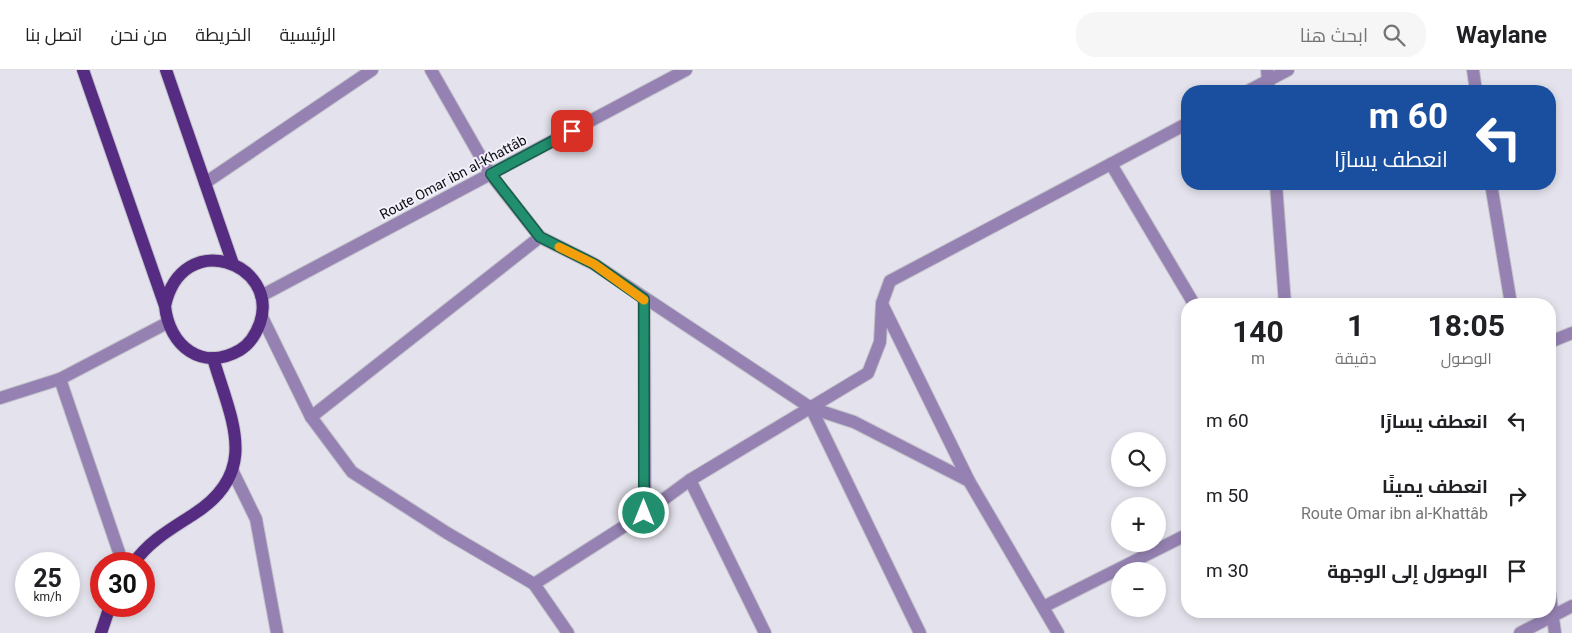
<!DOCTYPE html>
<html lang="ar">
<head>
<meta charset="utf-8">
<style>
  body { margin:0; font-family:Roboto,Cairo,sans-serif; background:#f6f6f6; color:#202124; direction:rtl; height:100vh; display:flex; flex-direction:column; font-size:19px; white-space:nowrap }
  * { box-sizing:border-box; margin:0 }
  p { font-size:16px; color:#757577 }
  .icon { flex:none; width:28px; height:28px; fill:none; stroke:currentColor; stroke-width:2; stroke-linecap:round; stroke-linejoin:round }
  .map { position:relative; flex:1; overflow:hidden; direction:ltr }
  .drawer { position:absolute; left:1181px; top:228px; width:375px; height:320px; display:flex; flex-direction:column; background:#fff; border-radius:20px; box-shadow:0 2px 8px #0003; direction:rtl }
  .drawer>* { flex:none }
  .guide { position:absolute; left:1181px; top:15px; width:375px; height:105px; border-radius:20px; box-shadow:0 2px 8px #0003; direction:rtl; background:#1a4fa0; color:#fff; overflow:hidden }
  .controls { position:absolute; left:1111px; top:362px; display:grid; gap:10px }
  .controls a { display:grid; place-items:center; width:55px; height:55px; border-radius:50%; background:#fff; box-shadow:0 2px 8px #0003; font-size:25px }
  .speed { position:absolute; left:15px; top:482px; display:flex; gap:10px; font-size:25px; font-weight:700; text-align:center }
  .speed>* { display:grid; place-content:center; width:65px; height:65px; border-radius:50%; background:#fff; box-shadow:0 2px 8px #0003; line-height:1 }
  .speed small { font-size:12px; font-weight:400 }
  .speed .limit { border:8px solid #d22; background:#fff; color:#111 }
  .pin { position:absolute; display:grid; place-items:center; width:42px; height:42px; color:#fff; margin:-21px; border-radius:10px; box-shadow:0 2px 8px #0006 }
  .me { position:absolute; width:55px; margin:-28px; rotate:0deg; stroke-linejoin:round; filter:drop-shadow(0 0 4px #0008) }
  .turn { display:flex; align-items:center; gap:18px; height:105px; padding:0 25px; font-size:22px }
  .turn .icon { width:65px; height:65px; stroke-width:2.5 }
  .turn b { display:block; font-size:35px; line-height:42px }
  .eta { display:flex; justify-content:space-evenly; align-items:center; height:85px; text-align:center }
  .eta b { font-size:30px; font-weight:700; line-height:35px }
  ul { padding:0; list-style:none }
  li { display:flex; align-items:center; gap:15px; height:75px; padding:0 25px }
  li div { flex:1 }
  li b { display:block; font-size:19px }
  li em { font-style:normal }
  header { display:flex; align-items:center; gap:30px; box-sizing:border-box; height:70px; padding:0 25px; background:#fff; border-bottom:1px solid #e0e0e0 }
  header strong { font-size:24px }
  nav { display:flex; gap:28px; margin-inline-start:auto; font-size:18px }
  .search { width:350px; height:45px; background:#f6f6f6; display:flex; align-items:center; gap:12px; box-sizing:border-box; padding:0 18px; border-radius:20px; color:#757577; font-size:19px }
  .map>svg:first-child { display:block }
</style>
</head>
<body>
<header>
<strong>Waylane</strong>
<div class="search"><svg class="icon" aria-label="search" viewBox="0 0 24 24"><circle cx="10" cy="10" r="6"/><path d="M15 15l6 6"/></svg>ابحث هنا</div>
<nav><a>الرئيسية</a><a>الخريطة</a><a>من نحن</a><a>اتصل بنا</a></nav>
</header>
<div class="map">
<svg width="1572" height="563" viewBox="0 0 1572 563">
  <rect width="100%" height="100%" fill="#e4e3ed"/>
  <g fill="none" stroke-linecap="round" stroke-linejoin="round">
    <g stroke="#c2c1ca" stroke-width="14">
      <path id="service" d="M 60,309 L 123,494"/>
    </g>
    <g stroke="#c2c1ca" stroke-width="14">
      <g id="minor">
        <path d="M 431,0 L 491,105 L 540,167 L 594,194 L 811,338 L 854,352 L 969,411 L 1058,563"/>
        <path d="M 1267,0 L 1269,21"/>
        <path d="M 1473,0 L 1476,21"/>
        <path d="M 1248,21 L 1288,0"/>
        <path d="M 1111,94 L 1194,234"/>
        <path d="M 205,113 L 372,0"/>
        <path d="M 1276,114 L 1285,234"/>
        <path d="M 1491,114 L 1511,234"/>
        <path d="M 644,229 L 645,443"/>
        <path d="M 883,236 L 969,411"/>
        <path d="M 1550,272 L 1572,263"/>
        <path d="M 811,338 L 920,563"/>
        <path d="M 311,347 L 540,167"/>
        <path d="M 233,402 L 256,449 L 277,563"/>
        <path d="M 690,410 L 765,563"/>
        <path d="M 534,514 L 645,443 L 690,410 L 868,303 L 880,272 L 882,233 L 890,211 L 1188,53"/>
        <path d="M 1550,525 L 1555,563"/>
        <path d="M 1045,536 L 1188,464"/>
        <path d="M 1520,563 L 1572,536"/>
      </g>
    </g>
    <g stroke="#c2c1ca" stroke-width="14">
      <g id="tertiary">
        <path d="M 261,226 L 686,0"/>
        <path d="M 262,247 L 311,347 L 352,402 L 447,463 L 534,514 L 568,563"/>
        <path d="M 0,328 L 60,309 L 167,253"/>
      </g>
    </g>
    <g stroke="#c2c1ca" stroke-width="14">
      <g id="primary">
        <path d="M 83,0 L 165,236 C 169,276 202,302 240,280 C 250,274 256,264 260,253 C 280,193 182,157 165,236"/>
        <path d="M 166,0 L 233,194"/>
        <path d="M 133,494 C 149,471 171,459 194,444 C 261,401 231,350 213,288"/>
        <path d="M 101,563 L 110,536"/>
      </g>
    </g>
    <use href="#service" stroke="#9582b2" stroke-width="12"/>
    <use href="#minor" stroke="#9582b2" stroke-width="12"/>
    <use href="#tertiary" stroke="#9582b2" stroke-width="12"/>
    <use href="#primary" stroke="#562c82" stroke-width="12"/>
  </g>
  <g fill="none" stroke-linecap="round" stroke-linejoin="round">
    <g stroke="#155d48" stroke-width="12">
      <path id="route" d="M 572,61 L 491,104 L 540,167 L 594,194 L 644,229 L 644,443"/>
    </g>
    <use href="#route" stroke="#218f6e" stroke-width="9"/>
    <path stroke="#f59e0b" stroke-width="9" d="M 559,177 L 594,194 L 644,230"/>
  </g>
  <g text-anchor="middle" stroke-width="4" stroke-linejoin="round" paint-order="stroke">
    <g font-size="14" fill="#0e0e11" stroke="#f1f0fb">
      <text transform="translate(453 107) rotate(-28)" y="5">Route Omar ibn al-Khattâb</text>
    </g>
  </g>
</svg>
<div class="controls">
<a><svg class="icon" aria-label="search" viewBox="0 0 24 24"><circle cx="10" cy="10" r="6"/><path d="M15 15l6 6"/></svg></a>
<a>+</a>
<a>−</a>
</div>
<div class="speed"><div>25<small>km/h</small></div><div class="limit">30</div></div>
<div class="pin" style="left:572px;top:61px;background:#d93025"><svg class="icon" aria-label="arrive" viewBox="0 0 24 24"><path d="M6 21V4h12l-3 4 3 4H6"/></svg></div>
<svg class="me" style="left:644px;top:443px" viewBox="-20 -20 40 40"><circle r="17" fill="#218f6e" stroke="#fff" stroke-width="3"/><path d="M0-11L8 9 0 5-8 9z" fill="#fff"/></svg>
<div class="guide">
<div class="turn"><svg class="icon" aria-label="left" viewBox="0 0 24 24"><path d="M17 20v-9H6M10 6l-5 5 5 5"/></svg><div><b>60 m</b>انعطف يسارًا</div></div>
</div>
<section class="drawer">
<div class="eta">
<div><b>18:05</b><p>الوصول</p></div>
<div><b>1</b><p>دقيقة</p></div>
<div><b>140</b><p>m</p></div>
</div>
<ul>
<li><svg class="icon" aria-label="left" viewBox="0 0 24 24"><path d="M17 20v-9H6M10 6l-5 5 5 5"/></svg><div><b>انعطف يسارًا</b></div><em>60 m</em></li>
<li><svg class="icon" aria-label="right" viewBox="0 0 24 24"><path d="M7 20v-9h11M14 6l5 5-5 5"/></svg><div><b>انعطف يمينًا</b><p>Route Omar ibn al-Khattâb</p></div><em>50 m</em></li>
<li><svg class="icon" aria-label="arrive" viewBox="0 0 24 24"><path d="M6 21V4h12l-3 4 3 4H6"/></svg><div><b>الوصول إلى الوجهة</b></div><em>30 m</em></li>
</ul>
</section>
</div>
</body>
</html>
